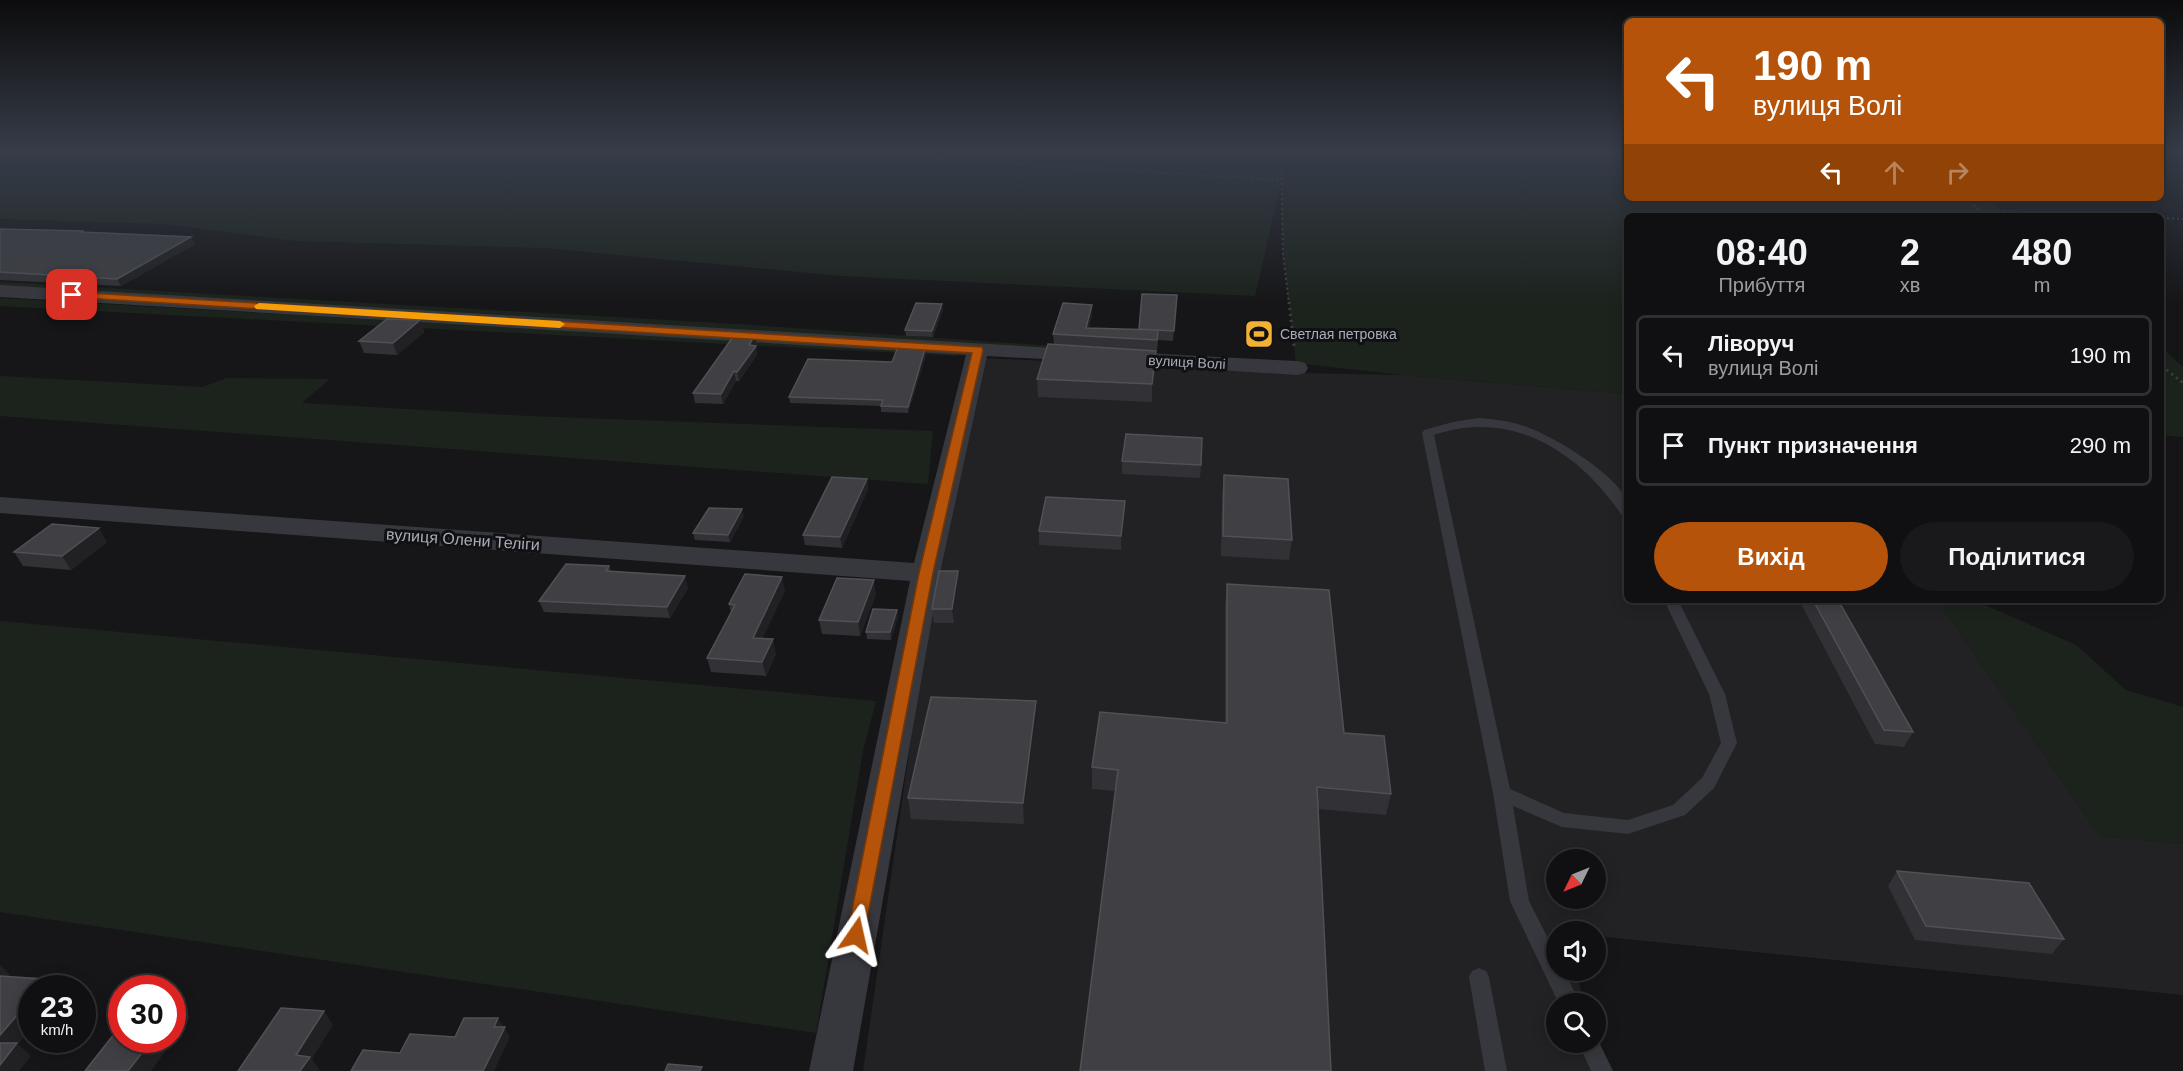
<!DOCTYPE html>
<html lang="uk">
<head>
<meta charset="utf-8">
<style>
  body { margin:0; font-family:Helvetica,sans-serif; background:#19191b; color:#f1f3f6; height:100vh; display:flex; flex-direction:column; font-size:22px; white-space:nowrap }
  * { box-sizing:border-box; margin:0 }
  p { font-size:20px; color:#9c9d9f }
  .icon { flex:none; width:33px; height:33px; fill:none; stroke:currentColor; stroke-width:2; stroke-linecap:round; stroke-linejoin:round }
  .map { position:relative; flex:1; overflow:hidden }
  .sheet { position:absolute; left:1624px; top:213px; width:540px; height:390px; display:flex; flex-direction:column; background:#101012; border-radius:9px; box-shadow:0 3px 15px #0003,0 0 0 2px #303032 }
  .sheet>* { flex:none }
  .hud { position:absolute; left:1624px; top:18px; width:540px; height:183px; border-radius:9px; box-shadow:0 3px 15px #0003,0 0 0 2px #303032; background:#b45309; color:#fff; overflow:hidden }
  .needle { width:39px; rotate:227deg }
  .buttons { position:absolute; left:1546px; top:849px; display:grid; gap:12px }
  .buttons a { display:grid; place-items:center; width:60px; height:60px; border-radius:50%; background:#101012; box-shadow:0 3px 15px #0003,0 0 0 2px #303032; font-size:30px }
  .speed { position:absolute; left:18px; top:975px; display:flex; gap:12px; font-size:30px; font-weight:700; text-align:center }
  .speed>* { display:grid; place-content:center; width:78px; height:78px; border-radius:50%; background:#101012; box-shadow:0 3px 15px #0003,0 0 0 2px #303032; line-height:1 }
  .speed small { font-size:15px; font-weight:400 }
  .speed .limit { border:9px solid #d22; background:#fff; color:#111 }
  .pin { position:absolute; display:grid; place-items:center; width:51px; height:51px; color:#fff; margin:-26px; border-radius:12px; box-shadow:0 3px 9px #0006 }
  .me { position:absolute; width:66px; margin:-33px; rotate:11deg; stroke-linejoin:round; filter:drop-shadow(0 0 4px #0008) }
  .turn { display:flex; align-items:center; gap:21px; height:126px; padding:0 30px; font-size:27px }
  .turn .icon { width:78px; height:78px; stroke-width:2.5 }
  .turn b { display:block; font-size:42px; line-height:51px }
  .lanes { display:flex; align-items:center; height:57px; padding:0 30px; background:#0003; justify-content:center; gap:30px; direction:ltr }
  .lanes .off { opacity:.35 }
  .eta { display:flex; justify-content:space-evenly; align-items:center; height:102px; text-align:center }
  .eta b { font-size:36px; font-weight:600; line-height:42px }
  .button { display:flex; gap:12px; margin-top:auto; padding:12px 30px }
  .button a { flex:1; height:69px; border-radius:36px; background:#b45309; color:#fff; font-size:24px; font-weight:600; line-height:69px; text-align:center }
  .button a+a { background:#19191b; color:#f1f3f6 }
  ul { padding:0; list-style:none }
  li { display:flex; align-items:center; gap:18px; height:81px; margin:0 12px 9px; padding:0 18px; border:3px solid #303032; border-radius:9px }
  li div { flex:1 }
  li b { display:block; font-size:22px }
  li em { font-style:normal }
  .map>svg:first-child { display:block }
</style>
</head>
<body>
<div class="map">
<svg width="2183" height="1071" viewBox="0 0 2183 1071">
  <rect width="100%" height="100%" fill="#161618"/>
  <path fill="#222225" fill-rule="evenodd" d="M 982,358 L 1298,373 L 1403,375 L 1627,394 L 1628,600 L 1937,600 L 2100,836 L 2183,844 L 2183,995 L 1596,936 L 1596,932 L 1557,932 L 1557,970 L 1577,971 L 1583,1003 L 1557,1004 L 1557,1042 L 1590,1043 L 1595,1071 L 863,1071 L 932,594 ZM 1557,860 L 1596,860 L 1596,898 L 1557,898 Z"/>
  <g fill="#1c231d">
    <path d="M 0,153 L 1627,153 L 1628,198 L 1987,198 L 2008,216 L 1628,216 L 1627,394 L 1403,375 L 1296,363 L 1283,254 L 1281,183 L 1255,296 L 840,276 L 544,248 L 295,241 L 164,224 L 0,219 Z"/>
    <path d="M 0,282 L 737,324 L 1259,360 L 1256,363 L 0,288 Z"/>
    <path d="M 0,298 L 956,353 L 957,356 L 0,306 Z"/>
    <path d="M 2162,348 L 2183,367 L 2183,437 L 2162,435 Z"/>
    <path d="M 0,376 L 203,387 L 226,378 L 330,379 L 302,403 L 528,416 L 933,431 L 928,484 L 0,416 Z"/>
    <path d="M 1937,600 L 1981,600 L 1985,605 L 2076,645 L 2126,690 L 2183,707 L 2183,844 L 2100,836 Z"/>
    <path d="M 0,621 L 876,701 L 863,751 L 816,1033 L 0,912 Z"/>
  </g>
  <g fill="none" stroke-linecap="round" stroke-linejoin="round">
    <g stroke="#3d3f44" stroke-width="2" stroke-dasharray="2 3" stroke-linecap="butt">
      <path d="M 842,153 L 1281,180"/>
      <path d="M 1281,153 L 1283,254 L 1289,304"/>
      <path d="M 1966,198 L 1985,216"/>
      <path d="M 1995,216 L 2002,211 L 2123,216"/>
      <path d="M 2162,218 L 2183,219"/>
    </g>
    <g stroke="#3d3f44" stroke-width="3" stroke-dasharray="2 4" stroke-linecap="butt">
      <path d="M 1289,302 L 1294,346"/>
      <path d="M 2162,366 L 2183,383"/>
    </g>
    <g fill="#37383d" fill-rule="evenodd">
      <path d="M 1478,418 C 1494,419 1509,421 1524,426 C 1550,434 1621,476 1628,504 C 1628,508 1628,514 1628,518 L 1623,517 C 1580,453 1513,408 1434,435 L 1510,789 L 1564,813 L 1628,820 L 1673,805 L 1702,778 L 1721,743 L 1709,694 L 1664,600 L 1678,600 L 1725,694 L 1737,743 L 1714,788 L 1685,815 L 1628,834 L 1562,827 L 1513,806 L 1529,901 L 1557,956 L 1557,970 L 1564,970 L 1580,1004 L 1559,1004 L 1510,901 L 1493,793 L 1422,433 L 1424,430 L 1453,422 Z"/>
      <path d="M 1479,968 L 1486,971 L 1489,977 L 1507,1071 L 1485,1071 L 1469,977 L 1472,971 Z"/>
      <path d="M 1596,1036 L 1613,1071 L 1591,1071 L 1578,1042 L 1596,1042 Z"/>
    </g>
    <g fill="#37383d" fill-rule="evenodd">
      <path d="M 0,285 L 1088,350 L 1091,355 L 1088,360 L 1080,361 L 987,356 L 940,573 L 853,1071 L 809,1071 L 910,581 L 0,513 L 0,497 L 914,563 L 966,355 L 0,297 Z"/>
      <path d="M 1118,352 L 1297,361 L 1305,363 L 1308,368 L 1305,373 L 1297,375 L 1110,363 L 1107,358 L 1110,353 Z"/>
    </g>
  </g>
  <g fill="#323236">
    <path d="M 0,229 L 84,231 L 85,232 L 195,244 L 121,286 L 0,280 Z"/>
    <path d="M 1177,295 L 1173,341 L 1158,340 L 1157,351 L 1054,344 L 1053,334 L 1092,315 L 1089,328 L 1139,330 Z"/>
    <path d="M 943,310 L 933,337 L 906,336 L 905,330 Z"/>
    <path d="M 420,320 L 424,332 L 397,355 L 364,353 L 359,341 Z"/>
    <path d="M 755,335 L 757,345 L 756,347 L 757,355 L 739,381 L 736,381 L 723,404 L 695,403 L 693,393 Z"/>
    <path d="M 926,355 L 908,413 L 881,412 L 881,406 L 790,403 L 789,397 Z"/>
    <path d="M 1155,369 L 1152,402 L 1038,397 L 1037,379 Z"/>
    <path d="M 1122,461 L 1201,465 L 1200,478 L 1122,474 Z"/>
    <path d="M 1224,475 L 1292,540 L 1289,560 L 1221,556 L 1222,495 Z"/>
    <path d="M 867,479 L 868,489 L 842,548 L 805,545 L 803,535 Z"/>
    <path d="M 1125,501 L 1125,515 L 1121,550 L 1039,545 L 1039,531 Z"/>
    <path d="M 744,516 L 730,542 L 695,540 L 693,533 Z"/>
    <path d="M 107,542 L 71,570 L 23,566 L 14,552 Z"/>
    <path d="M 609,566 L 611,572 L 688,588 L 670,618 L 544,612 L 539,601 Z"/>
    <path d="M 958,571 L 959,585 L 954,623 L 934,623 L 932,609 Z"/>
    <path d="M 1227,584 L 1391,794 L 1386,815 L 1092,789 L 1092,767 L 1225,723 L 1225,605 Z"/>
    <path d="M 785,591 L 762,639 L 776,654 L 766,676 L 711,672 L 707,658 L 731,612 L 729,604 Z"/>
    <path d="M 876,594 L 860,636 L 822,634 L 819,620 Z"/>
    <path d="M 1799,600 L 1838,600 L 1913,732 L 1904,747 L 1875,744 Z"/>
    <path d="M 897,610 L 898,617 L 891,640 L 867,639 L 866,632 Z"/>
    <path d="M 1037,723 L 1024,824 L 911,819 L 908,798 Z"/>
    <path d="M 1897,871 L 2064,939 L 2052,954 L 1915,940 L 1888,886 Z"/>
  </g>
  <g fill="#212124">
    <path d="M 191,237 L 195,244 L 121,286 L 117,279 Z"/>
    <path d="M 942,304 L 943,310 L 933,337 L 932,331 Z"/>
    <path d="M 1092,305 L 1092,315 L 1086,338 L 1086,328 Z"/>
    <path d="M 420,320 L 424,332 L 397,355 L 393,343 Z"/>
    <path d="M 755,335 L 757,345 L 756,347 L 757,355 L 739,381 L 737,372 Z"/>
    <path d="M 925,349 L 926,355 L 908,413 L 908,407 Z"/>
    <path d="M 1156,351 L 1155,369 L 1152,402 L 1152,384 Z"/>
    <path d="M 734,371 L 736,381 L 723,404 L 721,394 Z"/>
    <path d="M 867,479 L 868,489 L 842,548 L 840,537 Z"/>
    <path d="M 1125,501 L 1125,515 L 1121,550 L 1121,536 Z"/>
    <path d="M 742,509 L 744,516 L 730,542 L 728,535 Z"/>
    <path d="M 99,528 L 107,542 L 71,570 L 62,556 Z"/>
    <path d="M 958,571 L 959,585 L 954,623 L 952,609 Z"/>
    <path d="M 685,576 L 688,588 L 670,618 L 667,607 Z"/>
    <path d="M 782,577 L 785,591 L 756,652 L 753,638 Z"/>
    <path d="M 874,580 L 876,594 L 860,636 L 858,622 Z"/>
    <path d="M 897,610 L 898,617 L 891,640 L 890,632 Z"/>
    <path d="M 773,639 L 776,654 L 766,676 L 762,662 Z"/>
    <path d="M 1036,701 L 1037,723 L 1024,824 L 1023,803 Z"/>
    <path d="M 0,965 L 10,975 L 0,987 Z"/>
    <path d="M 44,979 L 53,988 L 40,988 L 41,984 Z"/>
    <path d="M 32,998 L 32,1027 L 18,1044 L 31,1056 L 19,1071 L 0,1071 L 0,1035 Z"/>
    <path d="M 179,1004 L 190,1017 L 151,1071 L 128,1071 L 152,1040 L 172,1040 L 172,1012 Z"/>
    <path d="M 324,1011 L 333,1025 L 312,1059 L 320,1070 L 319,1071 L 300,1071 L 296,1055 Z"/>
    <path d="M 498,1018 L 510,1037 L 494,1071 L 483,1071 L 494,1027 Z"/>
  </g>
  <g fill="#3f3f44" stroke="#4f5156" stroke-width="1.5">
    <path d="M 0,229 L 84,231 L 81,232 L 191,237 L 117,279 L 0,272 Z"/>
    <path d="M 1142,294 L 1177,295 L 1174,331 L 1139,329 Z"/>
    <path d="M 916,303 L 942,304 L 932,331 L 905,330 Z"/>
    <path d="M 1063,303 L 1092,305 L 1086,328 L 1158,330 L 1157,340 L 1053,334 Z"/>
    <path d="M 387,319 L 420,320 L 393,343 L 359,341 Z"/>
    <path d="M 735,334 L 755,335 L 749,345 L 756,346 L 737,372 L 734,371 L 721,394 L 693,393 Z"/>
    <path d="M 1048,344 L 1156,351 L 1152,384 L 1037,379 Z"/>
    <path d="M 898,347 L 925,349 L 908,407 L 881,406 L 883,400 L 789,397 L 808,359 L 892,362 Z"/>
    <path d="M 1126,434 L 1202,438 L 1201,465 L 1122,461 Z"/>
    <path d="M 1224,475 L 1288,479 L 1292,540 L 1223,536 Z"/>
    <path d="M 832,477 L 867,479 L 840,537 L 803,535 Z"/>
    <path d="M 1046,497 L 1125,501 L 1121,536 L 1039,531 Z"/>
    <path d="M 709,508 L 742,509 L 728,535 L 693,533 Z"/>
    <path d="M 52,524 L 99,528 L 62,556 L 14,552 Z"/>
    <path d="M 566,564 L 609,566 L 606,571 L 685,576 L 667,607 L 539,601 Z"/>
    <path d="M 939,571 L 958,571 L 952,609 L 932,609 Z"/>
    <path d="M 745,574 L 782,577 L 753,638 L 773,639 L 762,662 L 707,658 L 735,605 L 729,604 Z"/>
    <path d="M 837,578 L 874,580 L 858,622 L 819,620 Z"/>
    <path d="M 1227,584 L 1329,590 L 1344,733 L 1384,736 L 1391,794 L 1317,787 L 1331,1071 L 1080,1071 L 1118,770 L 1092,767 L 1100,712 L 1227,723 Z"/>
    <path d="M 1813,600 L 1838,600 L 1913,732 L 1884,730 Z"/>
    <path d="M 873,609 L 897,610 L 890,632 L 866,632 Z"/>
    <path d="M 931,697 L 1036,701 L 1023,803 L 908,798 Z"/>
    <path d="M 1897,871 L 2029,883 L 2064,939 L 1926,926 Z"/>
    <path d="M 0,976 L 44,979 L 41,984 L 44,984 L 40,988 L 32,988 L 32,998 L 0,1035 Z"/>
    <path d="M 172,1003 L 179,1004 L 172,1012 Z"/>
    <path d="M 281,1008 L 324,1011 L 296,1055 L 310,1057 L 300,1071 L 238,1071 Z"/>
    <path d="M 464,1018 L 498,1018 L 494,1027 L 505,1027 L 483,1071 L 351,1071 L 363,1050 L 400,1053 L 410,1034 L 455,1037 Z"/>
    <path d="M 122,1024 L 122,1040 L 152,1040 L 128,1071 L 85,1071 Z"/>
    <path d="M 0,1043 L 17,1043 L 0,1065 Z"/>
    <path d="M 668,1064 L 702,1067 L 700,1071 L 665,1071 Z"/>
  </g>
  <linearGradient id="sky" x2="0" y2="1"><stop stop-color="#0c0c0d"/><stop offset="0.5" stop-color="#363c48"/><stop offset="1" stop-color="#363c48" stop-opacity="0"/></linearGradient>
  <rect width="2183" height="303" fill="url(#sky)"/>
  <path fill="#b45309" stroke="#753606" stroke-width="1.5" d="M 72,292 L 982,347 L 983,350 L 933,573 L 863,941 L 856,944 L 850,941 L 847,935 L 919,573 L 972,353 L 68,297 L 67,295 Z"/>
  <path fill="#f59e0b" d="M 259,303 L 560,321 L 565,324 L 560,328 L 256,309 L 254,306 Z"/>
  <defs>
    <g id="stadium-square" transform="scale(1.5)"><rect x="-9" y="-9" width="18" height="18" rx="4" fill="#f2b134" stroke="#111113"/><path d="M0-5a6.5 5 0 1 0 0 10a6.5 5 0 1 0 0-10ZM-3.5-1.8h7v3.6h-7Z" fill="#111"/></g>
  </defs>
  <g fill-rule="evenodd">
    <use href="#stadium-square" x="1259" y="334"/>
  </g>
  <g text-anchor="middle" stroke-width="6" stroke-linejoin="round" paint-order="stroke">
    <g font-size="14" fill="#a8adb8" stroke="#111113" text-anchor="start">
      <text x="1280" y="339">Светлая петровка</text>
    </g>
    <g font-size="14" fill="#a8adb8" stroke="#111113">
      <text transform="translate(1187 362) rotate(3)" y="5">вулиця Волі</text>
    </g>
    <g font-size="16" fill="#a8adb8" stroke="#111113">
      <text transform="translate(463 539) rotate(4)" y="6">вулиця Олени Теліги</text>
    </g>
  </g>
</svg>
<div class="buttons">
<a><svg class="needle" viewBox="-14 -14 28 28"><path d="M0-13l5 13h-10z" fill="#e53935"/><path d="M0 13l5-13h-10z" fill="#9c9d9f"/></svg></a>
<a><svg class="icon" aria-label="sound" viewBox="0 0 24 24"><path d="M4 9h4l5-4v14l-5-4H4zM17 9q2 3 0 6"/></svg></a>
<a><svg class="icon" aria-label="search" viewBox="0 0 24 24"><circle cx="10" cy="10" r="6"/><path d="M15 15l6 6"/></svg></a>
</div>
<div class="speed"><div>23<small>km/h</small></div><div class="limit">30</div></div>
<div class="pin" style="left:72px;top:295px;background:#d93025"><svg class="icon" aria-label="arrive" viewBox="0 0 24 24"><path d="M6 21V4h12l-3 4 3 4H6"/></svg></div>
<svg class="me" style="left:856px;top:935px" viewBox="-20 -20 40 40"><path d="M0-17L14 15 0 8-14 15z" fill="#b45309" stroke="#fff" stroke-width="4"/></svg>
<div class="hud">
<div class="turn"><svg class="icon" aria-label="left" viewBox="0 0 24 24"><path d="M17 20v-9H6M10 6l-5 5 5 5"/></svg><div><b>190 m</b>вулиця Волі</div></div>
<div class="lanes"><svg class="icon" aria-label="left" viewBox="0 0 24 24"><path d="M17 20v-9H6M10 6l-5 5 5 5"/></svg><svg class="icon off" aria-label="ahead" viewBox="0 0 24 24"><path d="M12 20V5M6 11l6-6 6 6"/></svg><svg class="icon off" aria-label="right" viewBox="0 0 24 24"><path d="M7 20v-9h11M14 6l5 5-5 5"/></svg></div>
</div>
<section class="sheet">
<div class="eta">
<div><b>08:40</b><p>Прибуття</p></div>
<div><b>2</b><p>хв</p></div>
<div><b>480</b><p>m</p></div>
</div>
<ul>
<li><svg class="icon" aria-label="left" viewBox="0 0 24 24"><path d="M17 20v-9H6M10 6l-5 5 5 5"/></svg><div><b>Ліворуч</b><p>вулиця Волі</p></div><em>190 m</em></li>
<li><svg class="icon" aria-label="arrive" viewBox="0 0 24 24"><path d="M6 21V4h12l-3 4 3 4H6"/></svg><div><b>Пункт призначення</b></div><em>290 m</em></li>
</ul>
<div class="button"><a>Вихід</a><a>Поділитися</a></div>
</section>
</div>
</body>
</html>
